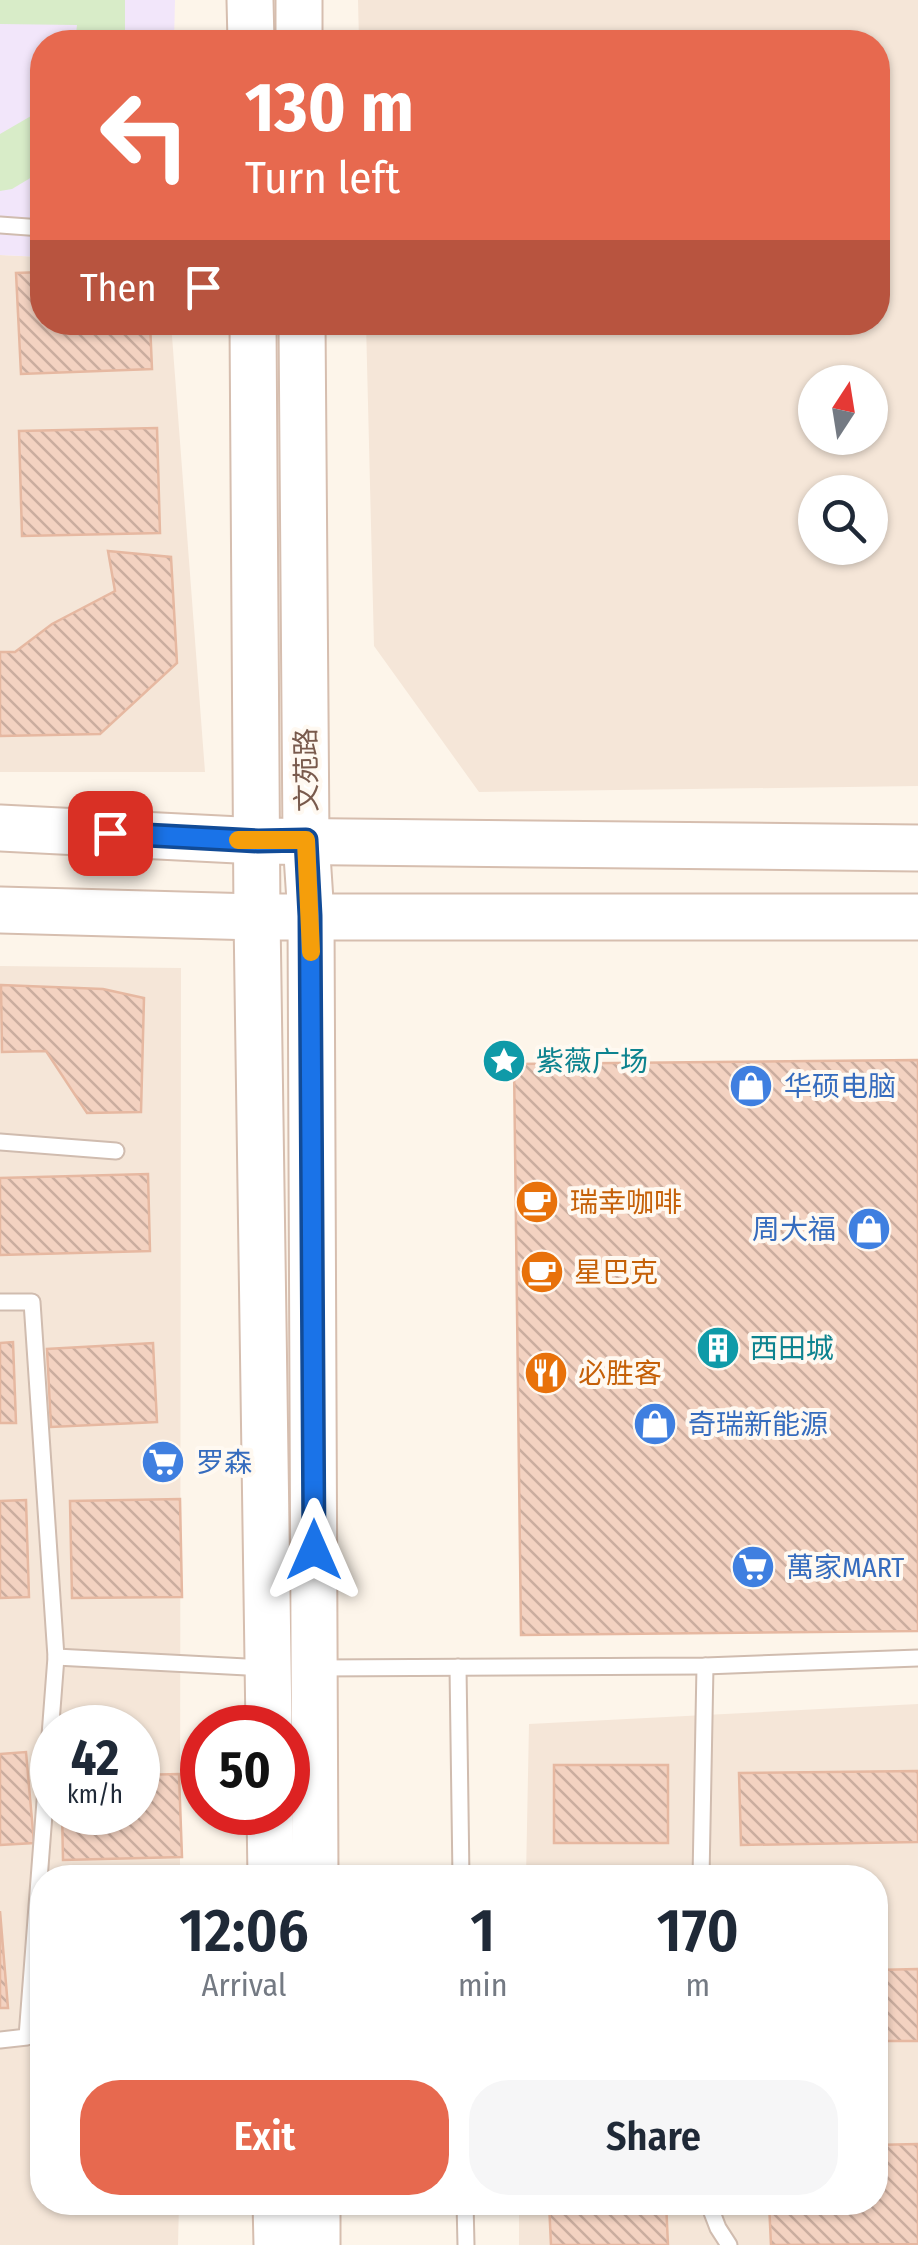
<!DOCTYPE html>
<html lang="en">
<head>
<meta charset="utf-8">
<style>
  body { margin:0; font-family:"Fira Sans Condensed","Noto Sans SC",sans-serif; background:#f6f6f7; color:#1f2937; height:100vh; display:flex; flex-direction:column; font-size:38px; white-space:nowrap }
  * { box-sizing:border-box; margin:0 }
  p { font-size:32px; color:#747a83 }
  .icon { flex:none; width:55px; height:55px; fill:none; stroke:currentColor; stroke-width:2; stroke-linecap:round; stroke-linejoin:round }
  .map { position:relative; flex:1; overflow:hidden }
  .sheet { position:absolute; left:30px; top:1865px; width:858px; height:350px; display:flex; flex-direction:column; background:#fff; border-radius:40px; box-shadow:0 2px 8px #0004 }
  .sheet>* { flex:none }
  .top-card { position:absolute; left:30px; top:30px; width:860px; height:305px; border-radius:40px; box-shadow:0 2px 8px #0004; background:#e7694f; color:#fff; overflow:hidden }
  .needle { width:65px; rotate:12deg }
  .fabs { position:absolute; left:798px; top:365px; display:grid; gap:20px }
  .fabs a { display:grid; place-items:center; width:90px; height:90px; border-radius:50%; background:#fff; box-shadow:0 2px 8px #0004; font-size:50px }
  .speed { position:absolute; left:30px; top:1705px; display:flex; gap:20px; font-size:50px; font-weight:700; text-align:center }
  .speed>* { display:grid; place-content:center; width:130px; height:130px; border-radius:50%; background:#fff; box-shadow:0 2px 8px #0004; line-height:1 }
  .speed small { font-size:25px; font-weight:400 }
  .speed .limit { border:15px solid #d22; background:#fff; color:#111 }
  .pin { position:absolute; display:grid; place-items:center; width:85px; height:85px; color:#fff; margin:-42px; border-radius:20px; box-shadow:0 5px 15px #0006 }
  .me { position:absolute; width:110px; margin:-55px; rotate:0deg; stroke-linejoin:round; filter:drop-shadow(0 0 8px #0008) }
  .turn { display:flex; align-items:center; gap:35px; height:210px; padding:0 50px; font-size:45px }
  .turn .icon { width:130px; height:130px; stroke-width:2.5 }
  .turn b { display:block; font-size:70px; line-height:85px }
  .then { display:flex; align-items:center; height:95px; padding:0 50px; background:#0003; gap:20px; font-size:38px }
  .eta { display:flex; justify-content:space-evenly; align-items:center; height:170px; text-align:center }
  .eta b { font-size:60px; font-weight:600; line-height:70px }
  .primary-button { display:flex; gap:20px; margin-top:auto; padding:20px 50px }
  .primary-button a { flex:1; height:115px; border-radius:40px; background:#e7694f; color:#fff; font-size:40px; font-weight:600; line-height:115px; text-align:center }
  .primary-button a+a { background:#f6f6f7; color:#1f2937 }
  .map>svg:first-child { display:block }
</style>
</head>
<body>
<div class="map">
<svg width="918" height="2245" viewBox="0 0 918 2245">
  <defs>
    <pattern id="building-back-hatch" width="6" height="6" patternUnits="userSpaceOnUse" patternTransform="scale(2.5)"><rect width="6" height="6" fill="#f3d2c1"/><path d="M-1 5l2 2M0 0l6 6M5-1l2 2" fill="none" stroke="#caad9f"/></pattern>
  </defs>
  <rect width="100%" height="100%" fill="#fdf5ea"/>
  <g fill="#f5e6d8" fill-rule="evenodd">
    <path d="M 358,0 L 918,0 L 918,786 L 479,792 L 374,646 L 366,323 L 878,322 L 878,42 L 359,42 ZM 815,382 L 870,382 L 870,438 L 815,438 ZM 815,492 L 870,492 L 870,548 L 815,548 Z"/>
    <path d="M 0,255 L 42,257 L 42,322 L 171,323 L 205,772 L 0,772 Z"/>
    <path d="M 0,966 L 181,968 L 180,1877 L 42,1878 L 42,2202 L 179,2203 L 178,2245 L 0,2245 ZM 52,1728 L 138,1728 L 138,1812 L 52,1812 Z"/>
    <path d="M 918,1704 L 918,2245 L 519,2245 L 519,2203 L 875,2202 L 875,1878 L 526,1877 L 529,1724 Z"/>
  </g>
  <path fill="#f2e6fa" d="M 0,0 L 175,0 L 174,42 L 42,42 L 42,257 L 0,255 Z"/>
  <g fill="#d8ecc8">
    <path d="M 0,0 L 125,0 L 125,42 L 75,42 L 77,25 L 0,24 Z"/>
    <path d="M 42,104 L 42,171 L 12,189 L 0,191 L 0,134 L 31,116 Z"/>
  </g>
  <g fill="url(#building-back-hatch)" stroke="#e6b8a1" stroke-width="2.5">
    <path d="M 42,272 L 42,322 L 150,322 L 152,369 L 21,374 L 16,273 Z"/>
    <path d="M 157,428 L 160,533 L 22,536 L 19,431 Z"/>
    <path d="M 108,551 L 171,557 L 177,663 L 100,734 L 0,736 L 0,652 L 15,652 L 52,624 L 115,591 Z"/>
    <path d="M 1,985 L 103,989 L 144,998 L 141,1112 L 87,1113 L 46,1051 L 2,1052 Z"/>
    <path d="M 918,1060 L 918,1631 L 521,1635 L 514,1064 Z"/>
    <path d="M 148,1174 L 150,1251 L 0,1255 L 0,1178 Z"/>
    <path d="M 13,1342 L 16,1423 L 0,1423 L 0,1343 Z"/>
    <path d="M 153,1343 L 157,1422 L 51,1427 L 47,1349 Z"/>
    <path d="M 180,1499 L 182,1597 L 72,1598 L 70,1501 Z"/>
    <path d="M 26,1500 L 29,1597 L 0,1598 L 0,1501 Z"/>
    <path d="M 26,1752 L 34,1843 L 0,1845 L 0,1754 Z"/>
    <rect x="554" y="1765" width="114" height="78"/>
    <path d="M 918,1771 L 918,1842 L 741,1845 L 739,1773 Z"/>
    <path d="M 179,1774 L 182,1857 L 63,1860 L 62,1812 L 138,1812 L 138,1775 Z"/>
    <path d="M 0,1911 L 8,2008 L 0,2008 Z"/>
    <path d="M 918,1969 L 918,2041 L 875,2041 L 875,1970 Z"/>
    <path d="M 918,2144 L 918,2244 L 771,2245 L 769,2202 L 875,2202 L 875,2145 Z"/>
    <path d="M 55,2202 L 151,2202 L 151,2203 L 56,2209 Z"/>
    <path d="M 549,2202 L 666,2202 L 668,2245 L 551,2245 Z"/>
  </g>
  <g fill="none" stroke-linecap="round" stroke-linejoin="round">
    <g stroke="#d0bcaf" stroke-width="19">
      <g id="lane">
        <path d="M 0,225 L 42,228"/>
        <path d="M 0,1142 L 116,1151"/>
        <path d="M 0,1302 L 32,1302 L 56,1657 L 27,2037 L 0,2040"/>
        <path d="M 56,1657 L 264,1668"/>
        <path d="M 458,1667 L 461,1878"/>
        <path d="M 317,1668 L 705,1666 L 918,1658"/>
        <path d="M 701,1878 L 705,1666"/>
        <path d="M 465,2202 L 466,2245"/>
        <path d="M 708,2202 L 718,2228 L 729,2245"/>
      </g>
    </g>
    <g stroke="#d6beaf" stroke-width="49">
      <g id="secondary">
        <path d="M 250,0 L 251,42"/>
        <path d="M 299,0 L 299,42"/>
        <path d="M 253,322 L 257,917 L 269,1728"/>
        <path d="M 302,322 L 306,840 L 311,916 L 315,1878"/>
        <path d="M 0,828 L 258,841 L 918,848"/>
        <path d="M 0,910 L 257,917 L 918,917"/>
        <path d="M 270,1812 L 271,1878"/>
        <path d="M 276,2202 L 277,2245"/>
        <path d="M 317,2202 L 317,2245"/>
      </g>
    </g>
    <use href="#lane" stroke="#fff" stroke-width="15"/>
    <use href="#secondary" stroke="#fff" stroke-width="45"/>
  </g>
  <g fill="none" stroke-linecap="round" stroke-linejoin="round">
    <g stroke="#114b97" stroke-width="25">
      <path id="route" d="M 110,833 L 258,841 L 306,840 L 310,916 L 314,1550"/>
    </g>
    <use href="#route" stroke="#1a73e8" stroke-width="18"/>
    <path stroke="#f59e0b" stroke-width="18" d="M 238,840 L 306,840 L 311,952"/>
  </g>
  <defs>
    <g id="sight-disc" transform="scale(2.25)"><circle r="9.5" fill="#0f9aa8" stroke="#fff9f1"/><path d="M0-6L1.8-2.2L6-1.7L2.9 1.2L3.7 5.4L0 3.3L-3.7 5.4L-2.9 1.2L-6-1.7L-1.8-2.2Z" fill="#fff"/></g>
    <g id="shop-disc" transform="scale(2.25)"><circle r="9.5" fill="#3f7fe0" stroke="#fff9f1"/><path d="M-5-2.5h2.3a2.7 3.5 0 0 1 5.4 0H5L5.5 6h-11ZM-1.5-2.5h3a1.5 2.3 0 0 0-3 0Z" fill="#fff"/></g>
    <g id="cafe-disc" transform="scale(2.25)"><circle r="9.5" fill="#e8710a" stroke="#fff9f1"/><path d="M-5.5-4.5H6V0H3Q3 3.5 0 3.5H-2.5Q-5.5 3.5-5.5 0ZM3-3.2v2h1.7v-2ZM-6 4.5H4V6H-6Z" fill="#fff"/></g>
    <g id="building-disc" transform="scale(2.25)"><circle r="9.5" fill="#0f9aa8" stroke="#fff9f1"/><path d="M-4-6H4V6H1V3H-1V6H-4ZM-2.5-4.3h1.7v1.8h-1.7ZM.8-4.3h1.7v1.8H.8ZM-2.5-1h1.7V.8h-1.7ZM.8-1h1.7V.8H.8Z" fill="#fff"/></g>
    <g id="restaurant-disc" transform="scale(2.25)"><circle r="9.5" fill="#e8710a" stroke="#fff9f1"/><path d="M-5-6h1v4h1v-4h1v4h1v-4h1v5L-1.5 .5V6h-2V.5L-5-1ZM5-6V6H3V1.5H1.5Q1.5-4 5-6Z" fill="#fff"/></g>
    <g id="supermarket-disc" transform="scale(2.25)"><circle r="9.5" fill="#3f7fe0" stroke="#fff9f1"/><path d="M-6-5.5h2.5l.6 2H6L4.5 2H-2.5L-4.4-4H-6ZM-1.5 3.2a1.3 1.3 0 1 0 .1 0ZM3 3.2a1.3 1.3 0 1 0 .1 0Z" fill="#fff"/></g>
  </defs>
  <g fill-rule="evenodd">
    <use href="#sight-disc" x="504" y="1061"/>
    <use href="#shop-disc" x="751" y="1086"/>
    <use href="#cafe-disc" x="537" y="1202"/>
    <use href="#shop-disc" x="869" y="1229"/>
    <use href="#cafe-disc" x="542" y="1272"/>
    <use href="#building-disc" x="718" y="1348"/>
    <use href="#restaurant-disc" x="546" y="1373"/>
    <use href="#shop-disc" x="655" y="1424"/>
    <use href="#supermarket-disc" x="163" y="1462"/>
    <use href="#supermarket-disc" x="753" y="1567"/>
  </g>
  <g text-anchor="middle" stroke-width="8" stroke-linejoin="round" paint-order="stroke">
    <g font-size="28" fill="#795a4c" stroke="#fff9f1">
      <text transform="translate(306 770) rotate(-91)" y="10">文苑路</text>
    </g>
    <g font-size="28" fill="#0d838f" stroke="#fff9f1" text-anchor="start">
      <text x="536" y="1071">紫薇广场</text>
      <text x="750" y="1358">西田城</text>
    </g>
    <g font-size="28" fill="#366cbe" stroke="#fff9f1" text-anchor="start">
      <text x="784" y="1096">华硕电脑</text>
      <text x="836" y="1239" text-anchor="end">周大福</text>
      <text x="688" y="1434">奇瑞新能源</text>
      <text x="196" y="1472">罗森</text>
      <text x="786" y="1577">萬家MART</text>
    </g>
    <g font-size="28" fill="#c56008" stroke="#fff9f1" text-anchor="start">
      <text x="570" y="1212">瑞幸咖啡</text>
      <text x="574" y="1282">星巴克</text>
      <text x="578" y="1383">必胜客</text>
    </g>
  </g>
</svg>
<div class="fabs">
<a><svg class="needle" viewBox="-14 -14 28 28"><path d="M0-13l5 13h-10z" fill="#e53935"/><path d="M0 13l5-13h-10z" fill="#747a83"/></svg></a>
<a><svg class="icon" aria-label="search" viewBox="0 0 24 24"><circle cx="10" cy="10" r="6"/><path d="M15 15l6 6"/></svg></a>
</div>
<div class="speed"><div>42<small>km/h</small></div><div class="limit">50</div></div>
<div class="pin" style="left:110px;top:833px;background:#d93025"><svg class="icon" aria-label="arrive" viewBox="0 0 24 24"><path d="M6 21V4h12l-3 4 3 4H6"/></svg></div>
<svg class="me" style="left:314px;top:1550px" viewBox="-20 -20 40 40"><path d="M0-17L14 15 0 8-14 15z" fill="#1a73e8" stroke="#fff" stroke-width="4"/></svg>
<div class="top-card">
<div class="turn"><svg class="icon" aria-label="left" viewBox="0 0 24 24"><path d="M17 20v-9H6M10 6l-5 5 5 5"/></svg><div><b>130 m</b>Turn left</div></div>
<div class="then">Then<svg class="icon" aria-label="arrive" viewBox="0 0 24 24"><path d="M6 21V4h12l-3 4 3 4H6"/></svg></div>
</div>
<section class="sheet">
<div class="eta">
<div><b>12:06</b><p>Arrival</p></div>
<div><b>1</b><p>min</p></div>
<div><b>170</b><p>m</p></div>
</div>
<div class="primary-button"><a>Exit</a><a>Share</a></div>
</section>
</div>
</body>
</html>
